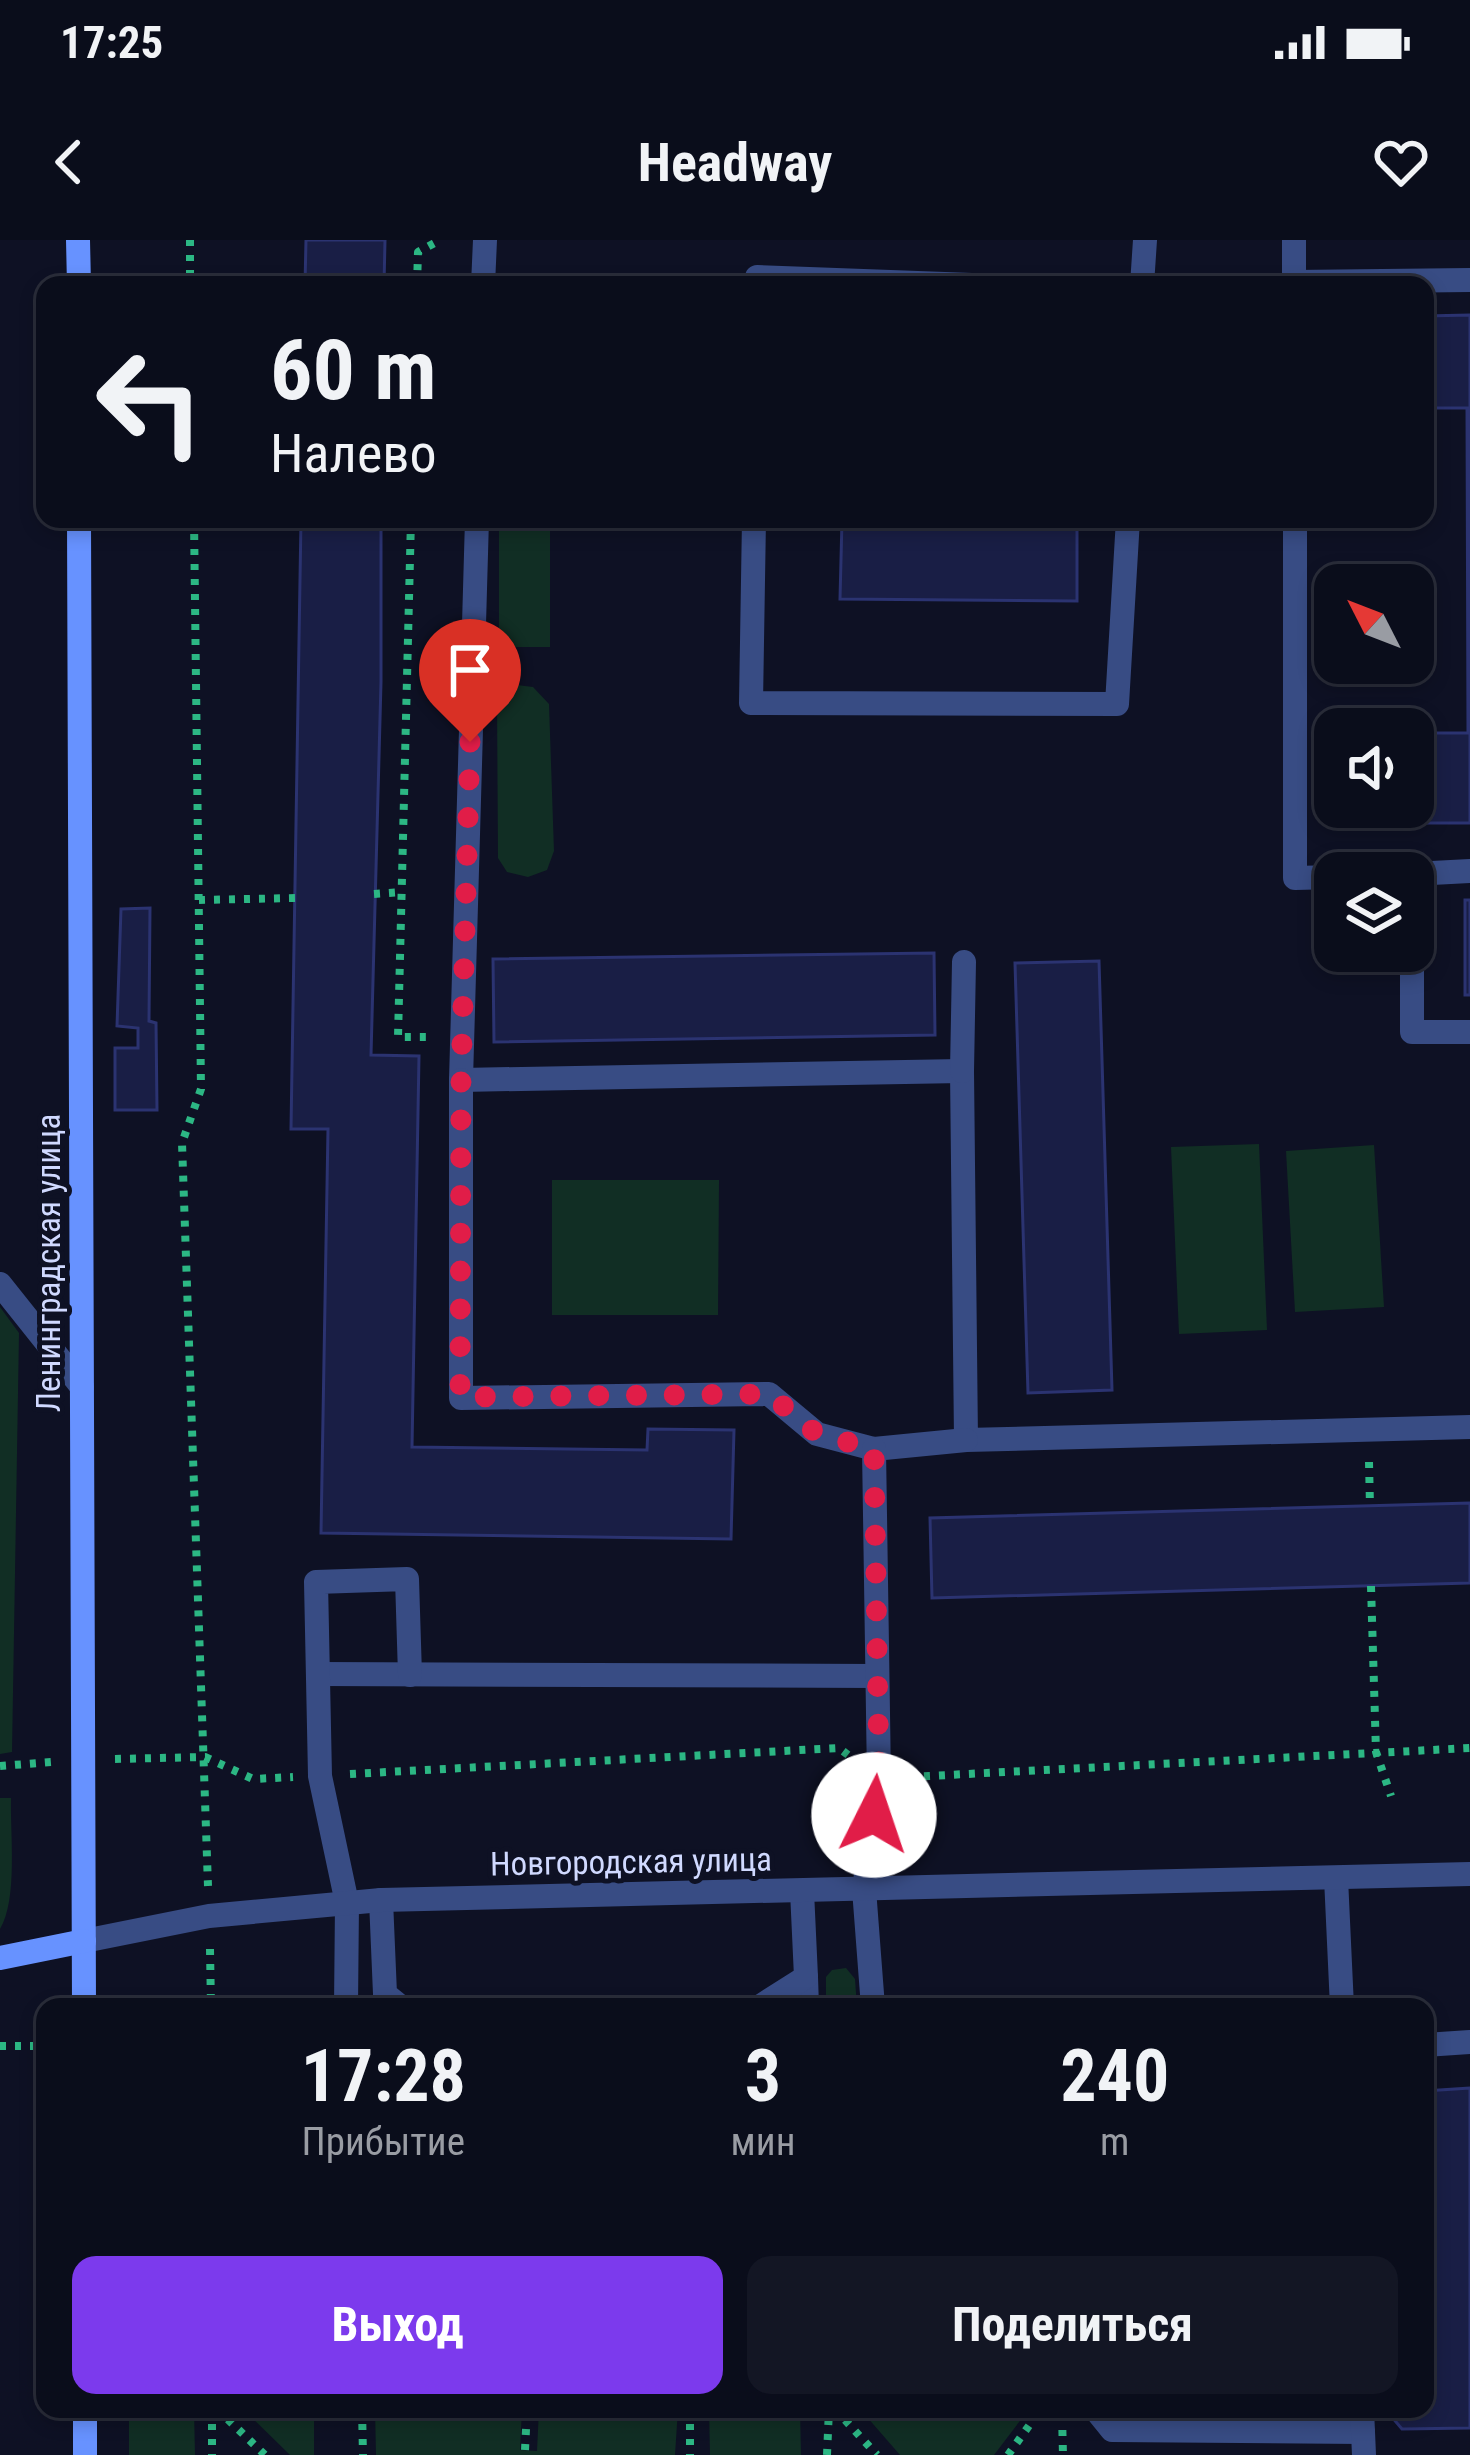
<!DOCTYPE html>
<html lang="ru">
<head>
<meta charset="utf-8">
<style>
  body { margin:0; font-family:"Roboto Condensed",sans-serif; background:#131624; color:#f1f3f6; height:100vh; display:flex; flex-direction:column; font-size:45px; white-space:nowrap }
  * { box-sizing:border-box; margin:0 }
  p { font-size:39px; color:#999ca3 }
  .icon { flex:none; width:66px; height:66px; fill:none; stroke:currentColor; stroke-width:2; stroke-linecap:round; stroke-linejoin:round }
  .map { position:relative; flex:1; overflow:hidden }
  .details { position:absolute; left:36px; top:1758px; width:1398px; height:420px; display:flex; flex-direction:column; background:#0a0d1b; border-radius:24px; box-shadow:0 6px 18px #0003,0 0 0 3px #2a2d3a }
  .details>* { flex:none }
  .guide { position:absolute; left:36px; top:36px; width:1398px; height:252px; border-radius:24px; box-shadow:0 6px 18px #0003,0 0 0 3px #2a2d3a; background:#0a0d1b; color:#f1f3f6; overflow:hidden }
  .needle { width:78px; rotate:312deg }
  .fabs { position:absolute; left:1314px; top:324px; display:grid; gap:24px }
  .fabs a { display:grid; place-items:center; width:120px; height:120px; border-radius:24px; background:#0a0d1b; box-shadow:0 6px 18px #0003,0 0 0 3px #2a2d3a; font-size:60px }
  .pin { position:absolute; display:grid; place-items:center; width:102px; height:102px; color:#fff; margin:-123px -51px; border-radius:50% 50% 50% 0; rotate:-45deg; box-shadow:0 0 12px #0007 }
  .pin .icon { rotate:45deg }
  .me { position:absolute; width:132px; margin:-66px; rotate:4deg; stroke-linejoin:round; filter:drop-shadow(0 0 9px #0008) }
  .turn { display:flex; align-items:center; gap:42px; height:252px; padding:0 36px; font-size:54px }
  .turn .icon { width:156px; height:156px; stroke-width:2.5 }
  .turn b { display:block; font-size:84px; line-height:102px }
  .eta { display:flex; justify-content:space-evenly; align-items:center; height:204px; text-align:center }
  .eta b { font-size:72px; font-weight:700; line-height:84px }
  .button { display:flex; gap:24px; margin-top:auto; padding:24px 36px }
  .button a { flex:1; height:138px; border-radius:24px; background:#7c3aed; color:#fff; font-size:48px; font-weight:700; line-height:138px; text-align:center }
  .button a+a { background:#131624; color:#f1f3f6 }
  .status { display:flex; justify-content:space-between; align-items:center; height:84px; padding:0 60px; background:#0a0d1b; direction:ltr }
  .status svg { height:33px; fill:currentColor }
  header { display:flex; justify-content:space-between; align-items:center; height:156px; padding:0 36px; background:#0a0d1b; font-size:54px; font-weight:700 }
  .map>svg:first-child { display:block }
</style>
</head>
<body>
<div class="status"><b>17:25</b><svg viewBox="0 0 49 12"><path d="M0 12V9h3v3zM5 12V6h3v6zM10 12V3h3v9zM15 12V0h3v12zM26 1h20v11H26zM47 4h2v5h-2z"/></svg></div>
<header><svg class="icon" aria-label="back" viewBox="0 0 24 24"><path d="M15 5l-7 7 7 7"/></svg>Headway<svg class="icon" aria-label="heart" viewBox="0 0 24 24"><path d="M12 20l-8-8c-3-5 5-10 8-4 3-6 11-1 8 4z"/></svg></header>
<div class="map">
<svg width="1470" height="2215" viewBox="0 0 1470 2215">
  <rect width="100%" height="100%" fill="#0e1124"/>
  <g fill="#112e24">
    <rect x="499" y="282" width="51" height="125"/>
    <path d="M 517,445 L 533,447 L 549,464 L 554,611 L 547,630 L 528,637 L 507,632 L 498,618 L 497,460 L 507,449 Z"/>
    <path d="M 1259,904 L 1267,1090 L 1179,1094 L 1171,907 Z"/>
    <path d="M 1374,905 L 1384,1067 L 1295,1072 L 1286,911 Z"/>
    <path d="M 552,940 L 719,940 L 718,1075 L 552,1075 Z"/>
    <path d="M 0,1067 L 19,1093 L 12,1512 L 0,1514 Z"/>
    <path d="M 0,1558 L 11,1558 C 10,1594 18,1659 0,1689 Z"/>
    <path d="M 846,1728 L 855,1739 L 857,1767 L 826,1767 L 826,1737 L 832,1730 Z"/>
    <path d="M 129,2169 L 194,2169 L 195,2215 L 129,2215 Z"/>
    <path d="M 243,2169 L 314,2169 L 314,2215 L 290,2215 Z"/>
    <path d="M 375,2169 L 522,2169 L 520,2210 L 537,2211 L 539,2169 L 678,2169 L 675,2215 L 376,2215 Z"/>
    <path d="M 709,2169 L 800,2169 L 801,2215 L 710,2215 Z"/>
    <path d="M 860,2169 L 1029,2169 L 994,2215 L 900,2215 Z"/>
  </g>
  <g fill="#191e45" stroke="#2b3371" stroke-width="3">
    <path d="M 306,0 L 385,0 L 384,45 L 305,45 Z"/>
    <path d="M 1470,75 L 1470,583 L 1346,583 L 1347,567 L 1413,567 L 1413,493 L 1468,493 L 1467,168 L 1425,168 L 1425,76 Z"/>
    <path d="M 301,279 L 381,279 L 381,442 L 371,815 L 419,816 L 412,1207 L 647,1210 L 648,1189 L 734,1190 L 731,1299 L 321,1293 L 328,889 L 291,889 Z"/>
    <path d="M 960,279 L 1077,281 L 1077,361 L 840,359 L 842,280 Z"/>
    <rect x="1465" y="660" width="5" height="95"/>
    <path d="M 150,668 L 149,781 L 156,783 L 157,870 L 115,870 L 115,808 L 138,808 L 138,788 L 117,786 L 121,669 Z"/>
    <path d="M 934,713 L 935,795 L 494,802 L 493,719 Z"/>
    <path d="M 1099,721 L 1112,1150 L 1028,1153 L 1015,723 Z"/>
    <path d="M 1470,1263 L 1470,1343 L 932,1358 L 930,1278 Z"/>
    <path d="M 1470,1848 L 1470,2188 L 1402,2189 L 1385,2169 L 1425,2169 L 1425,1851 Z"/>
  </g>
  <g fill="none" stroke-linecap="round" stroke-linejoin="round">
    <g stroke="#2cb784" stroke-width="8" stroke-dasharray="6 9" stroke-linecap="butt">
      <path d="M 190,0 L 190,45"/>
      <path d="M 417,45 L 418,12 L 440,0"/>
      <path d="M 194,279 L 201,849 L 182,903 L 208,1646"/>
      <path d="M 411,279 L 398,797 L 430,797"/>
      <path d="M 374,654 L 402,652"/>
      <path d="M 199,660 L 295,658"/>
      <path d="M 1369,1222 L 1370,1266"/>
      <path d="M 1371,1346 L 1376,1512 L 1391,1556"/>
      <path d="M 115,1519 L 205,1517 L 253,1539 L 293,1537"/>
      <path d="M 0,1526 L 52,1522"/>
      <path d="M 350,1534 L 839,1508 L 848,1515"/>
      <path d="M 909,1537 L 1470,1508"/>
      <path d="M 210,1709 L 211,1767"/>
      <path d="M 0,1806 L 45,1806"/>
      <path d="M 212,2169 L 212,2215"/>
      <path d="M 217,2169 L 265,2215"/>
      <path d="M 362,2169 L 363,2215"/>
      <path d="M 690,2169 L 690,2215"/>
      <path d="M 835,2169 L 877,2215"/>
      <path d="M 1062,2175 L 1063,2215"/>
      <path d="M 525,2210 L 527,2169"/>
      <path d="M 827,2215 L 829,2169"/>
      <path d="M 1008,2215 L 1041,2169"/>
    </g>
    <g stroke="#384c84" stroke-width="24">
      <path d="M 1294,0 L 1294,45"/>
      <path d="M 1294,42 L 1470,40"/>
      <path d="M 483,45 L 485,0"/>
      <path d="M 757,45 L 757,37 L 972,45"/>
      <path d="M 1142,45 L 1145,0"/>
      <path d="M 477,279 L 461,840 L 962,831 L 966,1200 L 1470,1187"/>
      <path d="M 754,279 L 751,463 L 1117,464 L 1128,279"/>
      <path d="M 1295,279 L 1295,638 L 1335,637"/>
      <path d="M 1413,634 L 1470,631"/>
      <path d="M 1412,711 L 1412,792 L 1470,792"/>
      <path d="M 962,831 L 964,722"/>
      <path d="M 461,840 L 461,1158 L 769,1154 L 817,1194 L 874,1209 L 966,1200"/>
      <path d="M 0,1044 L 82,1147"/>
      <path d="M 318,1434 L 876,1436"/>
      <path d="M 1336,1638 L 1342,1767"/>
      <path d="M 381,1660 L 385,1754 L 401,1767"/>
      <path d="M 806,1737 L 807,1767"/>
      <path d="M 346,1767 L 347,1663 L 320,1536 L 316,1342 L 407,1339 L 410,1435"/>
      <path d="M 759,1767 L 806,1737 L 802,1651"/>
      <path d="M 873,1767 L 864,1649 L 879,1539 L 874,1209"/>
      <path d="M 1425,1805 L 1470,1802"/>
      <path d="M 1095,2169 L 1112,2190 L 1363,2192"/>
      <path d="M 1362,2169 L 1364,2215"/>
    </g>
    <path stroke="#384c84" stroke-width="24" d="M 84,1701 L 209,1676 L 381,1660 L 1470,1634"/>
    <g stroke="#6792ff" stroke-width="24">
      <path d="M 78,0 L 79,45"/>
      <path d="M 79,279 L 84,1767"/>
      <path d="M 0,1718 L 84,1701"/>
      <path d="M 85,2169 L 85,2215"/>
    </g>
  </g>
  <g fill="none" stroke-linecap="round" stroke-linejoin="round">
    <path stroke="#e11d48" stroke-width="21" stroke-dasharray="0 37.8" d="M 470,502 L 461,840 L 460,1157 L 769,1154 L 817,1194 L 874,1209 L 879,1538 L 874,1575"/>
  </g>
  <g text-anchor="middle" stroke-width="10" stroke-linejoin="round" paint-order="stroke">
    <g font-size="33" fill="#d0d9ff" stroke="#0e1124">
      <text transform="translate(48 1023) rotate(-90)" y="12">Ленинградская улица</text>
      <text transform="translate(631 1621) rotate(-1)" y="12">Новгородская улица</text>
    </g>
  </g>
</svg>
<div class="fabs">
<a><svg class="needle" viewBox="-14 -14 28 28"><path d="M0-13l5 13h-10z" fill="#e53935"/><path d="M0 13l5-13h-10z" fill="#999ca3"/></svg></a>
<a><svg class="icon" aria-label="sound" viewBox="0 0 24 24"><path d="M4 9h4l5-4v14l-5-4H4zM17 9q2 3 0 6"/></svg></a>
<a><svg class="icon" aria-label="layers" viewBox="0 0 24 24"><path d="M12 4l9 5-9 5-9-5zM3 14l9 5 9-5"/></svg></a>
</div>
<div class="pin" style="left:470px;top:502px;background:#d93025"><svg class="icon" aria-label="arrive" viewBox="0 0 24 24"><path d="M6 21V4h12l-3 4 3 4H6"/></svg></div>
<svg class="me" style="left:874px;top:1575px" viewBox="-20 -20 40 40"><circle r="19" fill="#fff"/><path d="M0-13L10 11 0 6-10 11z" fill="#e11d48"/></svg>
<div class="guide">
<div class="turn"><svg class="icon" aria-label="left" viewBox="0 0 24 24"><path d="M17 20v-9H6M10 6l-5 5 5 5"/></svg><div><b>60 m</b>Налево</div></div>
</div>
<section class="details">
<div class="eta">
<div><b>17:28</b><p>Прибытие</p></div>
<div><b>3</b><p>мин</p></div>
<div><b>240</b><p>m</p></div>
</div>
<div class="button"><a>Выход</a><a>Поделиться</a></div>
</section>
</div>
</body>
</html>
